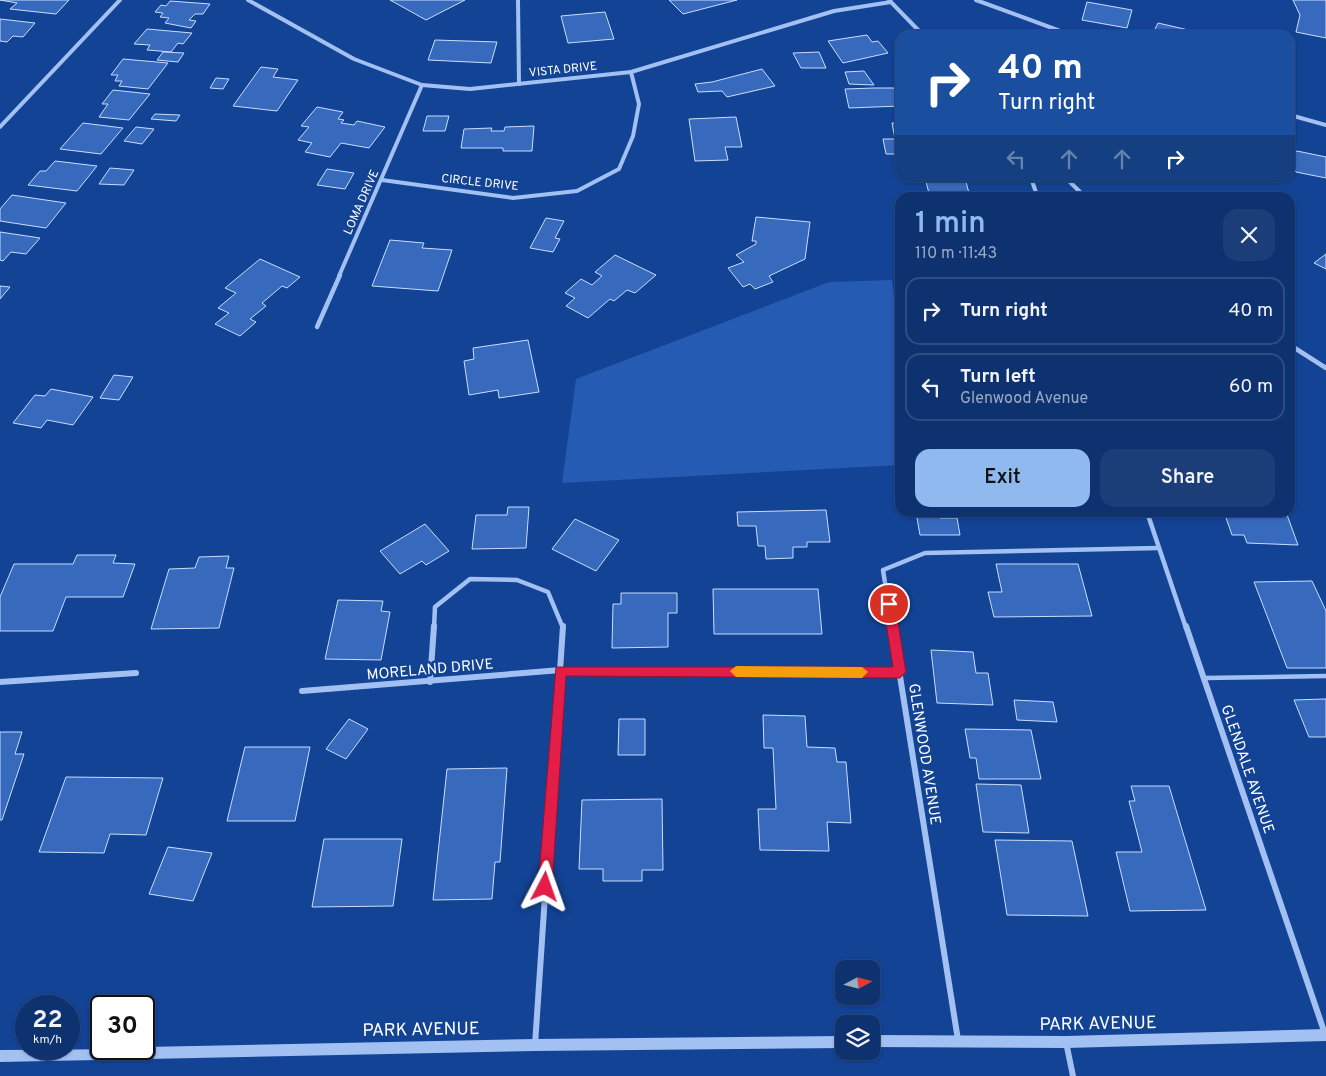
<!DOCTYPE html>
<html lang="en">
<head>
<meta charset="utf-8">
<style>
  body { margin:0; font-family:Overpass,sans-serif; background:#1c3e78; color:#f1f3f6; height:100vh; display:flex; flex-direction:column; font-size:19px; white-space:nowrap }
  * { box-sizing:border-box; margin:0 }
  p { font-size:16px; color:#9baac3 }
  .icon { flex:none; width:28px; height:28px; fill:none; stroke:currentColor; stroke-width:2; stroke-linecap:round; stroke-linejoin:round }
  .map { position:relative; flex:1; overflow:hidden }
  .panel { position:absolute; left:895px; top:192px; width:400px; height:325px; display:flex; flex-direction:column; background:#0e3270; border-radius:15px; box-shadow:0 1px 4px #0004,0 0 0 1px #2e4d83 }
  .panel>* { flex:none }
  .top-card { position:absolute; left:895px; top:30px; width:400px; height:152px; border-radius:15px; box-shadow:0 1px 4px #0004,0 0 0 1px #2e4d83; background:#1a4fa0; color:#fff; overflow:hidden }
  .needle { width:32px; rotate:83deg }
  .fabs { position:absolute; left:835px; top:960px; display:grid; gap:10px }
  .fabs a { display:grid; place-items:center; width:45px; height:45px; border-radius:10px; background:#0e3270; box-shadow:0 1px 4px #0004,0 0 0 1px #2e4d83; font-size:25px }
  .speed { position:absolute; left:15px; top:995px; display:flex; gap:10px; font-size:25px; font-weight:700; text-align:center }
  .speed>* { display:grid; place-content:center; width:65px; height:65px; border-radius:50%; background:#0e3270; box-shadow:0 1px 4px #0004,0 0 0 1px #2e4d83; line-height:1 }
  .speed small { font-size:12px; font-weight:400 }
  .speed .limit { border:2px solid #111; border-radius:8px; background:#fff; color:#111 }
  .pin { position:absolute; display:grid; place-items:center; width:42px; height:42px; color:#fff; margin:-21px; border:2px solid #fff; border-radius:50%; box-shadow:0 1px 5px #0007 }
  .me { position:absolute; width:55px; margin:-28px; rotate:4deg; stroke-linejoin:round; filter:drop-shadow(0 0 4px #0008) }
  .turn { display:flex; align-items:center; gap:18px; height:105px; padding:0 20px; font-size:22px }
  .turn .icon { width:65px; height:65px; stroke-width:2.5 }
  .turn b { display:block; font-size:35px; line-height:42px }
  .lanes { display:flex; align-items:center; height:48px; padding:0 20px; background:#0003; justify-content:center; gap:25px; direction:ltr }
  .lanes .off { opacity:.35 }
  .round { display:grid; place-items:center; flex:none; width:52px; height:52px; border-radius:15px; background:#1c3e78 }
  .head { display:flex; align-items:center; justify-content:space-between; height:85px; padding:0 20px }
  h1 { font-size:30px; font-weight:600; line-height:38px; color:#90b9f0 }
  .cta { display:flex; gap:10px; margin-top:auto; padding:10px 20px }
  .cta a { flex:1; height:58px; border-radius:15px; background:#90b9f0; color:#111; font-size:20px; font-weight:600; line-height:58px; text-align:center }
  .cta a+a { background:#1c3e78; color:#f1f3f6 }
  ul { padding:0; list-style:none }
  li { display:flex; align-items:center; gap:15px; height:68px; margin:0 10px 8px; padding:0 10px; border:2px solid #2e4d83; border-radius:15px }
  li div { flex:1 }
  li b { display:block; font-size:19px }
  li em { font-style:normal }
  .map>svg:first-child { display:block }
</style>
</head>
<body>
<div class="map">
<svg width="1326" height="1076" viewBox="0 0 1326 1076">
  <rect width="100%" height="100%" fill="#134395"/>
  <path fill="#265bb4" d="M 892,280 L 900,343 L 900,465 L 562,483 L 576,379 L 829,282 Z"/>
  <g fill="#3769bc" stroke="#caddfd">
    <path d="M 0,0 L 69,0 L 56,14 L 10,9 L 17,3 Z"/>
    <path d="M 390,0 L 465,0 L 426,20 Z"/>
    <path d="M 669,0 L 737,0 L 683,14 Z"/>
    <path d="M 1293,0 L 1326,0 L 1326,38 L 1296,32 L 1300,15 Z"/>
    <path d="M 170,1 L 210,4 L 203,14 L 195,14 L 189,20 L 196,21 L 191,28 L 165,23 L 169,18 L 160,17 L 163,13 L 155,12 L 161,5 L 166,6 Z"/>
    <path d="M 1087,2 L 1132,10 L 1127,28 L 1082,20 Z"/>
    <path d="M 605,12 L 614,39 L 568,43 L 561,16 Z"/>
    <path d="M 0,19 L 35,23 L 23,37 L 13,36 L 7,42 L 0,41 Z"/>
    <path d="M 1158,23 L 1206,34 L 1152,35 Z"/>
    <path d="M 147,29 L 192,33 L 183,44 L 178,43 L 171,52 L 147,50 L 150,45 L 134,44 Z"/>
    <path d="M 867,35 L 872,42 L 878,41 L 888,53 L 843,63 L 828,41 Z"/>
    <path d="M 435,40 L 497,42 L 491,63 L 428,60 Z"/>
    <path d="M 163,52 L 184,53 L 178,62 L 157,60 Z"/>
    <path d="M 819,52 L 826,68 L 801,68 L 793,53 Z"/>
    <path d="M 123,59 L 168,63 L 148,89 L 119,86 L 122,81 L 115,81 L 118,75 L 111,75 Z"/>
    <path d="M 261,67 L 278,69 L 273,77 L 298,80 L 277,111 L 233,106 Z"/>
    <path d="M 762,69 L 775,86 L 727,97 L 722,91 L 698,92 L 695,84 L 712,82 Z"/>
    <path d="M 864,71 L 874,85 L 849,84 L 845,72 Z"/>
    <path d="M 216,78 L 229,79 L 223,89 L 210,88 Z"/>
    <path d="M 874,88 L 894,88 L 900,106 L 849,108 L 845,89 Z"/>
    <path d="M 113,90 L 150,94 L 129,120 L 99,117 L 108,104 L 102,104 Z"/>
    <path d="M 317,107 L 343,112 L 338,119 L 344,120 L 341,123 L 354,125 L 357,121 L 385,127 L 369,148 L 341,143 L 330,157 L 305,152 L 312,143 L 298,140 L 309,127 L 301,126 Z"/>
    <path d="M 155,114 L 180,115 L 176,121 L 151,119 Z"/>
    <path d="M 427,116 L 449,116 L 445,131 L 423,131 Z"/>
    <path d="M 736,117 L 742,147 L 725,147 L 728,160 L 695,161 L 689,119 Z"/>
    <path d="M 83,123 L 123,128 L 101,154 L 60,149 Z"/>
    <path d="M 892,123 L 900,123 L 900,154 L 886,154 L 883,139 L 895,139 Z"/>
    <path d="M 534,126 L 532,151 L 503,151 L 503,148 L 461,148 L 464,129 L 492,128 L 491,131 L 504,131 L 505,127 Z"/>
    <path d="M 136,127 L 154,129 L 142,144 L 124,141 Z"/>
    <path d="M 1297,151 L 1326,157 L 1326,178 L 1296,172 L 1290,164 L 1290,155 Z"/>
    <path d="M 55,161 L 97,166 L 77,191 L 28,185 L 40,171 L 46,171 Z"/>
    <path d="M 110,168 L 134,170 L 124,185 L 99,184 Z"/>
    <path d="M 327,169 L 354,173 L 345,189 L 317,185 Z"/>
    <path d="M 925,178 L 965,178 L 970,197 L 930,197 Z"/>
    <path d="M 12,195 L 32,198 L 66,203 L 46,228 L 0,221 L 0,209 Z"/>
    <path d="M 756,217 L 810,222 L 805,259 L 769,276 L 773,282 L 755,289 L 750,284 L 743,287 L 728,268 L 744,262 L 736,255 L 756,244 L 756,241 L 752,241 Z"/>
    <path d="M 546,218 L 564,221 L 555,238 L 560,239 L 553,252 L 530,248 Z"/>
    <path d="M 0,232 L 40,238 L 26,254 L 11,252 L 3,261 L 0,260 Z"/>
    <path d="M 390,240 L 424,243 L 422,248 L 452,250 L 438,291 L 372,286 Z"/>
    <path d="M 1326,254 L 1326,269 L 1314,263 Z"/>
    <path d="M 615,255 L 656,275 L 635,293 L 627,290 L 614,301 L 610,299 L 588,318 L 566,306 L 575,298 L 565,293 L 581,279 L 592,285 L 602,276 L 595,272 Z"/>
    <path d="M 260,259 L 300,277 L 287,288 L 282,286 L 262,303 L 266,306 L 250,319 L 256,322 L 240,336 L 215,324 L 229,313 L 218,308 L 236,293 L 225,288 Z"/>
    <path d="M 0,286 L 10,287 L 0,299 Z"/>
    <path d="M 528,340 L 539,392 L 499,398 L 498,390 L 469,395 L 464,361 L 474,359 L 473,348 Z"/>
    <path d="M 114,375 L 133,377 L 119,400 L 100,398 Z"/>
    <path d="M 51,389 L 93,397 L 73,425 L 47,420 L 41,428 L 13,423 L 35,395 L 45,396 Z"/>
    <path d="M 508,507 L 529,507 L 526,548 L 472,549 L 476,515 L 507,515 Z"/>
    <path d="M 826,510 L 830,542 L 807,542 L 807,547 L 793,547 L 793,558 L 766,559 L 765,546 L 758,546 L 756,526 L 738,526 L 737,512 Z"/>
    <path d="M 916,512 L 940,512 L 940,518 L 957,518 L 960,535 L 920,535 Z"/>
    <path d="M 1062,512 L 1062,514 L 982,512 Z"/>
    <path d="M 1224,512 L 1286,512 L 1298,545 L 1247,543 L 1244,535 L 1232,535 Z"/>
    <path d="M 575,519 L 619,540 L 596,571 L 552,549 Z"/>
    <path d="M 425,524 L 449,551 L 426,565 L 422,561 L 400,574 L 380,551 Z"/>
    <path d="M 77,555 L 116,555 L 113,563 L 135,564 L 123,597 L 66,597 L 53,631 L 0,631 L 0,597 L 14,564 L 73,564 Z"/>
    <path d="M 229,556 L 226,568 L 234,568 L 219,628 L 151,629 L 169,569 L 195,568 L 199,557 Z"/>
    <path d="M 996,564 L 1078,564 L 1092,616 L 994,617 L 988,592 L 1002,592 Z"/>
    <path d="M 1312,581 L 1326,611 L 1326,668 L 1287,668 L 1254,582 Z"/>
    <path d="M 713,589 L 818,589 L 822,634 L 714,634 Z"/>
    <path d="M 621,593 L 677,593 L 677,613 L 668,613 L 668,647 L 612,648 L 613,604 L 621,604 Z"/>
    <path d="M 338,600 L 383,601 L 381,611 L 390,612 L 381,660 L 325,659 Z"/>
    <path d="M 931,650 L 973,652 L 976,673 L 988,673 L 993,705 L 937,703 Z"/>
    <path d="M 1324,699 L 1326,699 L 1326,737 L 1309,737 L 1294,700 Z"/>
    <path d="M 1014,700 L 1053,702 L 1057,722 L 1017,720 Z"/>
    <path d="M 763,715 L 805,716 L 807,747 L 835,748 L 837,762 L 846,762 L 851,823 L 827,822 L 829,851 L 760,850 L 758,809 L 776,809 L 773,748 L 764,748 Z"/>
    <path d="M 349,719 L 368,729 L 346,759 L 326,749 Z"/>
    <path d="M 619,719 L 645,719 L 645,755 L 618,755 Z"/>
    <path d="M 965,729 L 1031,730 L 1041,779 L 979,779 L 976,758 L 970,758 Z"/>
    <path d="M 0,732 L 22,732 L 15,754 L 24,754 L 2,820 L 0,820 Z"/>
    <path d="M 245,747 L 310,747 L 295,821 L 227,821 Z"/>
    <path d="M 507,768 L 500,862 L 495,862 L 492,899 L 433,900 L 447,769 Z"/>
    <path d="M 66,777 L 163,778 L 146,835 L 110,834 L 104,853 L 39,852 Z"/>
    <path d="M 976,784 L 1021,785 L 1029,833 L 983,832 Z"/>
    <path d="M 1131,786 L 1169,786 L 1206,910 L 1130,911 L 1116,852 L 1142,852 L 1129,801 L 1135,801 Z"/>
    <path d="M 662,799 L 663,870 L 642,870 L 642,881 L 603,881 L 603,869 L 579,869 L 582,800 Z"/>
    <path d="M 324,839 L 402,839 L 393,906 L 312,907 Z"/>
    <path d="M 995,840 L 1072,841 L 1088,916 L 1007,915 Z"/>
    <path d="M 168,847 L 212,853 L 193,901 L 149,894 Z"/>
  </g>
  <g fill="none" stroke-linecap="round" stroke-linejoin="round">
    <path stroke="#a2c1f2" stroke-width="4.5" d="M 1204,678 L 1326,676"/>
    <g stroke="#a2c1f2" stroke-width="4">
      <path d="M 248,0 L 354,59 L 422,85 L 470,89 L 631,72 L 834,11 L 891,2"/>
      <path d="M 518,0 L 519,84"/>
      <path d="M 889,0 L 923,35"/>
      <path d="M 976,0 L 1071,35"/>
      <path d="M 1290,115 L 1326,125"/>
      <path d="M 0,127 L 120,0"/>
      <path d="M 1031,178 L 1038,198"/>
      <path d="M 1066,178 L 1086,198"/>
      <path d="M 382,180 L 513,198 L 577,191 L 619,169 L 633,136 L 639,104 L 631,72"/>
      <path d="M 339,276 L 422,85"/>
    </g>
    <g stroke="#a2c1f2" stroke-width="4.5">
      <path d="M 317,327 L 340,275"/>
      <path d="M 1290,345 L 1326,368"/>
      <path d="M 1147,512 L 1186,628"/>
      <path d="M 434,628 L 435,607 L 470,579 L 517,580 L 548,592 L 563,628"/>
      <path d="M 892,628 L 883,570 L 925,553 L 1159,548"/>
    </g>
    <g stroke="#a2c1f2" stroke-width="6">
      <path d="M 892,626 L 958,1040"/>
      <path d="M 1186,626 L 1325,1034"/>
      <path d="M 0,682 L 136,673"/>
      <path d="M 430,682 L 434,626"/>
      <path d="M 302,691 L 561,670 L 900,672"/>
      <path d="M 1066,1042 L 1073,1076"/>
      <path d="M 535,1045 L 563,626"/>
    </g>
    <g fill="#a2c1f2" fill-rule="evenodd">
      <path d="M 1326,1029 L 1326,1041 L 1066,1048 L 871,1047 L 871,1035 L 1066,1036 Z"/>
      <path d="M 844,1036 L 844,1048 L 535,1051 L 0,1062 L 0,1050 L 144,1049 L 144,1047 L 535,1039 Z"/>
    </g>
  </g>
  <path fill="#e11d48" stroke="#92132f" d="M 889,599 L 895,604 L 906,672 L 900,678 L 566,676 L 552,887 L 550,892 L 545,894 L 540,892 L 538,887 L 556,667 L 893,667 L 883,604 Z"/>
  <path fill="#f59e0b" d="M 736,666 L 862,667 L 868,672 L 862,678 L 736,677 L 730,671 Z"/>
  <g text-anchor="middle" stroke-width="5" stroke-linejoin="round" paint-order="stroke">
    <g font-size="12" fill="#fff" stroke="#134395">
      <text transform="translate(563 69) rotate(-6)" y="4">VISTA DRIVE</text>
      <text transform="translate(480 182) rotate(6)" y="4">CIRCLE DRIVE</text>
      <text transform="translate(361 202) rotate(-66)" y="4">LOMA DRIVE</text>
    </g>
    <g font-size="15" fill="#fff" stroke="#134395">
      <text transform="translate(430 669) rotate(-5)" y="5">MORELAND DRIVE</text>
      <text transform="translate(925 754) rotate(81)" y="5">GLENWOOD AVENUE</text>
      <text transform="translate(1248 769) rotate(71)" y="5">GLENDALE AVENUE</text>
    </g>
    <g font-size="18" fill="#fff" stroke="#134395">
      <text transform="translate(1098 1023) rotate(-1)" y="6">PARK AVENUE</text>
      <text transform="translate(421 1029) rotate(-1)" y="6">PARK AVENUE</text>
    </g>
  </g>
</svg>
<div class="fabs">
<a><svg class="needle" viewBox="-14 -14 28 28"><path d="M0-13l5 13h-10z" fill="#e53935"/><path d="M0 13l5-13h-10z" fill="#9baac3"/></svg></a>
<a><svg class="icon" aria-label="layers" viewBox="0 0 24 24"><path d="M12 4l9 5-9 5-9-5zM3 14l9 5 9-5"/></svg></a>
</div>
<div class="speed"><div>22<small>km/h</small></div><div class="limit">30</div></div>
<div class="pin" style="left:889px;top:604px;background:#d93025"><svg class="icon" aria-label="arrive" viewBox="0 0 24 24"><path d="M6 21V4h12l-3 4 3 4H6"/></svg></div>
<svg class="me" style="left:545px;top:887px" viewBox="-20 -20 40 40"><path d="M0-17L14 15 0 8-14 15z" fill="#e11d48" stroke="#fff" stroke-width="4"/></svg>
<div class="top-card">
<div class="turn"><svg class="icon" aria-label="right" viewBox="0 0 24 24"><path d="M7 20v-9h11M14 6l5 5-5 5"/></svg><div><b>40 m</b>Turn right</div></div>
<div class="lanes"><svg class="icon off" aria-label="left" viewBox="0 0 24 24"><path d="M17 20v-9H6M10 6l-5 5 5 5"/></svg><svg class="icon off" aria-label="ahead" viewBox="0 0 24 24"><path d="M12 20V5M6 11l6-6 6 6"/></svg><svg class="icon off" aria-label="ahead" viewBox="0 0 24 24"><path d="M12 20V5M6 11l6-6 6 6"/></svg><svg class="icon" aria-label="right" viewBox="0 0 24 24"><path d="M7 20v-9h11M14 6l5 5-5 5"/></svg></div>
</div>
<section class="panel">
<div class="head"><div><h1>1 min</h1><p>110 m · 11:43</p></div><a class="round"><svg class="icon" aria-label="close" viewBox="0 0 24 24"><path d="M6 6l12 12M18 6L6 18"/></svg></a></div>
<ul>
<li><svg class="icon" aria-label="right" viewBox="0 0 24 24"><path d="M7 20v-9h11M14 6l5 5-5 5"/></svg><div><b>Turn right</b></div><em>40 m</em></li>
<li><svg class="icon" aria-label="left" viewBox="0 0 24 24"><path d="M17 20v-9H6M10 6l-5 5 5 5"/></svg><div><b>Turn left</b><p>Glenwood Avenue</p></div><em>60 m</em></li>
</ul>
<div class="cta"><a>Exit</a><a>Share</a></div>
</section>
</div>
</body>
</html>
